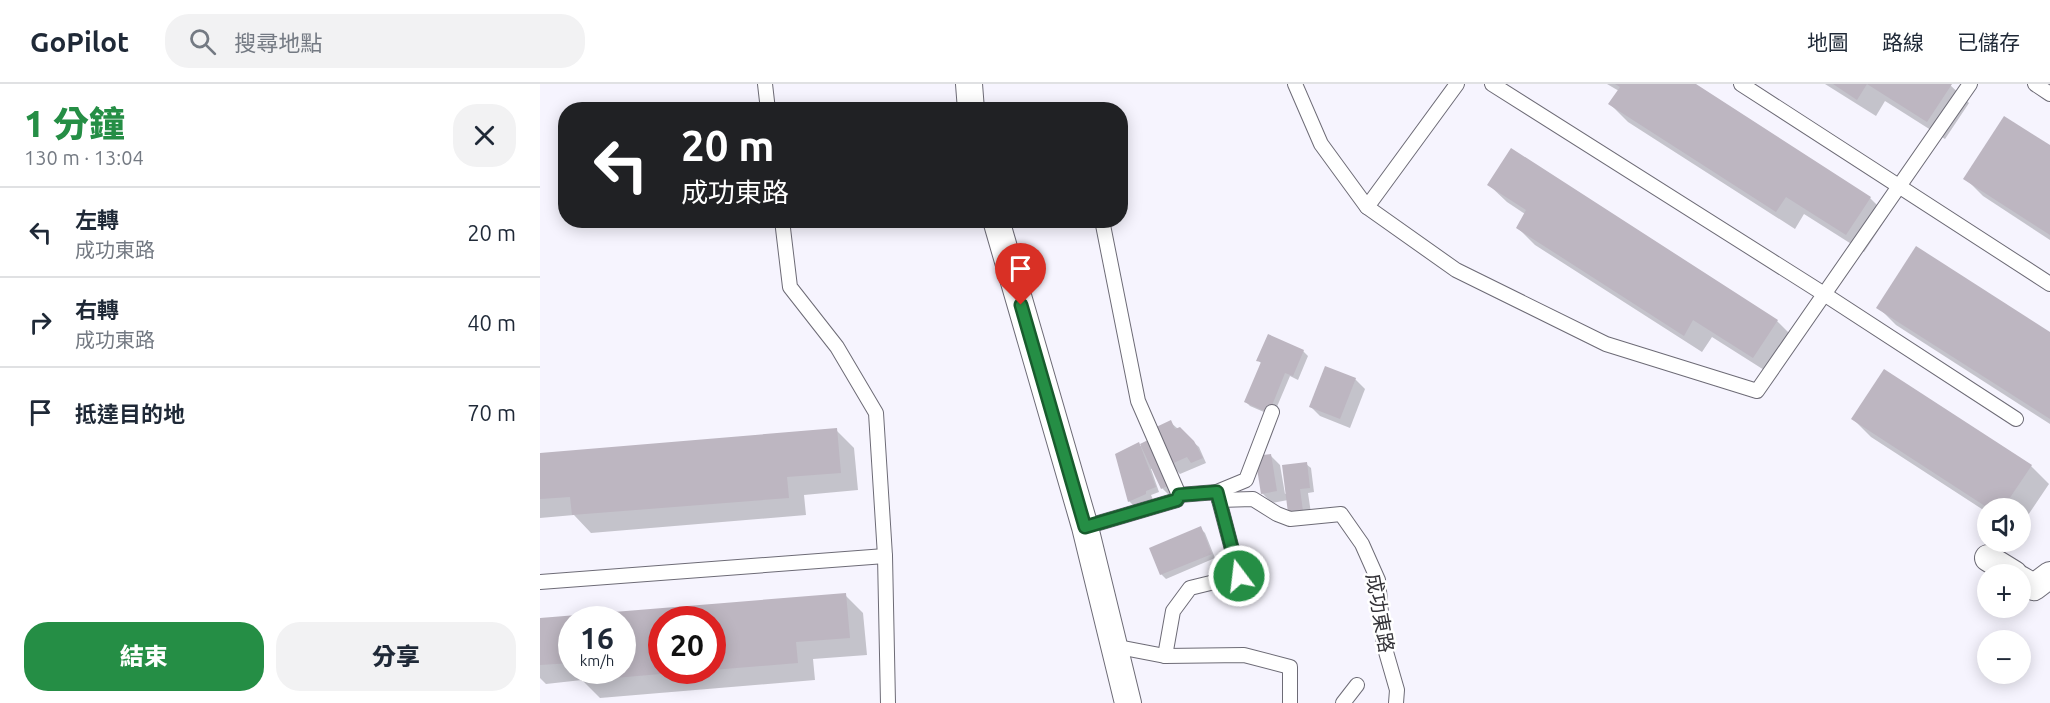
<!DOCTYPE html>
<html lang="zh-TW">
<head>
<meta charset="utf-8">
<style>
  body { margin:0; font-family:Ubuntu,"Noto Sans TC",sans-serif; background:#f2f2f3; color:#1f2937; height:100vh; display:flex; flex-direction:column; font-size:22px; white-space:nowrap }
  * { box-sizing:border-box; margin:0 }
  p { font-size:20px; color:#747a83 }
  .icon { flex:none; width:33px; height:33px; fill:none; stroke:currentColor; stroke-width:2; stroke-linecap:round; stroke-linejoin:round }
  .map { position:relative; flex:1; overflow:hidden }
  .sheet { display:flex; flex-direction:column; background:#fff; width:540px }
  .sheet>* { flex:none }
  .guide { position:absolute; left:18px; top:18px; width:570px; height:126px; border-radius:24px; box-shadow:0 3px 15px #0003; background:#202124; color:#fff; overflow:hidden }
  .buttons { position:absolute; left:1437px; top:414px; display:grid; gap:12px }
  .buttons a { display:grid; place-items:center; width:54px; height:54px; border-radius:50%; background:#fff; box-shadow:0 3px 15px #0003; font-size:30px }
  .speed { position:absolute; left:18px; top:522px; display:flex; gap:12px; font-size:30px; font-weight:700; text-align:center }
  .speed>* { display:grid; place-content:center; width:78px; height:78px; border-radius:50%; background:#fff; box-shadow:0 3px 15px #0003; line-height:1 }
  .speed small { font-size:15px; font-weight:400 }
  .speed .limit { border:9px solid #d22; background:#fff; color:#111 }
  .pin { position:absolute; display:grid; place-items:center; width:51px; height:51px; color:#fff; margin:-62px -26px; border-radius:50% 50% 50% 0; rotate:-45deg; box-shadow:0 0 6px #0007 }
  .pin .icon { rotate:45deg }
  .me { position:absolute; width:66px; margin:-33px; rotate:345deg; stroke-linejoin:round; filter:drop-shadow(0 0 4px #0008) }
  .turn { display:flex; align-items:center; gap:21px; height:126px; padding:0 24px; font-size:27px }
  .turn .icon { width:78px; height:78px; stroke-width:2.5 }
  .turn b { display:block; font-size:42px; line-height:51px }
  .round { display:grid; place-items:center; flex:none; width:63px; height:63px; border-radius:24px; background:#f2f2f3 }
  .head { display:flex; align-items:center; justify-content:space-between; height:102px; padding:0 24px }
  h1 { font-size:36px; font-weight:800; line-height:45px; color:#258e45 }
  .button { display:flex; gap:12px; margin-top:auto; padding:12px 24px }
  .button a { flex:1; height:69px; border-radius:24px; background:#258e45; color:#fff; font-size:24px; font-weight:800; line-height:69px; text-align:center }
  .button a+a { background:#f2f2f3; color:#1f2937 }
  ul { padding:0; list-style:none }
  li { display:flex; align-items:center; gap:18px; height:90px; padding:0 24px; border-top:2px solid #e0e1e3 }
  li div { flex:1 }
  li b { display:block; font-size:22px }
  li em { font-style:normal }
  header { display:flex; align-items:center; gap:36px; box-sizing:border-box; height:84px; padding:0 30px; background:#fff; border-bottom:2px solid #e0e1e3 }
  header strong { font-size:28px }
  nav { display:flex; gap:33px; margin-inline-start:auto; font-size:21px }
  .search { width:420px; height:54px; background:#f2f2f3; display:flex; align-items:center; gap:15px; box-sizing:border-box; padding:0 21px; border-radius:24px; color:#747a83; font-size:22px }
  main { display:flex; flex:1; min-height:0 }
  .map>svg:first-child { display:block }
</style>
</head>
<body>
<header>
<strong>GoPilot</strong>
<div class="search"><svg class="icon" aria-label="search" viewBox="0 0 24 24"><circle cx="10" cy="10" r="6"/><path d="M15 15l6 6"/></svg>搜尋地點</div>
<nav><a>地圖</a><a>路線</a><a>已儲存</a></nav>
</header>
<main>
<section class="sheet">
<div class="head"><div><h1>1 分鐘</h1><p>130 m · 13:04</p></div><a class="round"><svg class="icon" aria-label="close" viewBox="0 0 24 24"><path d="M6 6l12 12M18 6L6 18"/></svg></a></div>
<ul>
<li><svg class="icon" aria-label="left" viewBox="0 0 24 24"><path d="M17 20v-9H6M10 6l-5 5 5 5"/></svg><div><b>左轉</b><p>成功東路</p></div><em>20 m</em></li>
<li><svg class="icon" aria-label="right" viewBox="0 0 24 24"><path d="M7 20v-9h11M14 6l5 5-5 5"/></svg><div><b>右轉</b><p>成功東路</p></div><em>40 m</em></li>
<li><svg class="icon" aria-label="arrive" viewBox="0 0 24 24"><path d="M6 21V4h12l-3 4 3 4H6"/></svg><div><b>抵達目的地</b></div><em>70 m</em></li>
</ul>
<div class="button"><a>結束</a><a>分享</a></div>
</section>
<div class="map">
<svg width="1510" height="619" viewBox="0 0 1510 619">
  <rect width="100%" height="100%" fill="#f6f4fe"/>
  <g fill="#0003" fill-rule="evenodd">
    <path d="M 1067,0 L 1153,0 L 1330,114 L 1348,132 L 1324,168 L 1264,130 L 1255,145 L 1088,38 L 1070,20 L 1079,7 Z"/>
    <path d="M 1285,0 L 1409,0 L 1429,19 L 1405,55 L 1345,17 L 1336,32 Z"/>
    <path d="M 1464,34 L 1510,63 L 1510,156 L 1443,112 L 1425,94 Z"/>
    <path d="M 971,66 L 1237,237 L 1255,255 L 1232,291 L 1172,253 L 1162,268 L 995,161 L 977,143 L 985,130 L 967,118 L 949,101 Z"/>
    <path d="M 1376,164 L 1510,250 L 1510,340 L 1356,241 L 1338,223 Z"/>
    <path d="M 763,267 L 768,272 L 758,296 L 750,292 L 733,332 L 710,322 L 706,318 L 722,280 L 718,276 Z"/>
    <path d="M 815,295 L 825,305 L 810,344 L 780,332 L 771,323 Z"/>
    <path d="M 1313,335 L 1491,382 L 1509,400 L 1480,443 L 1480,424 L 1448,424 L 1448,429 L 1331,353 Z"/>
    <path d="M 630,338 L 659,363 L 666,379 L 640,390 L 628,378 L 632,414 L 622,404 L 613,384 L 611,385 L 619,408 L 611,411 L 615,420 L 599,427 L 589,417 L 599,360 L 600,362 L 612,356 Z"/>
    <path d="M 296,346 L 314,364 L 318,406 L 264,411 L 266,431 L 51,449 L 34,431 L 0,434 L 0,370 Z"/>
    <path d="M 730,371 L 740,381 L 745,410 L 747,409 L 766,380 L 771,384 L 774,408 L 768,409 L 772,436 L 748,416 L 732,419 L 722,409 Z"/>
    <path d="M 660,444 L 665,449 L 675,474 L 626,495 L 621,490 Z"/>
    <path d="M 305,511 L 323,529 L 327,571 L 273,575 L 275,596 L 60,614 L 42,596 L 6,600 L 0,594 L 0,536 ZM 32,536 L 82,536 L 82,586 L 32,586 ZM 122,536 L 172,536 L 172,586 L 122,586 Z"/>
  </g>
  <g fill="#bdb6c1">
    <path d="M 1075,0 L 1156,0 L 1331,113 L 1306,151 L 1246,113 L 1236,128 L 1068,20 L 1080,3 Z"/>
    <path d="M 1293,0 L 1412,0 L 1387,38 L 1327,0 L 1317,16 Z"/>
    <path d="M 1464,32 L 1510,61 L 1510,151 L 1423,95 Z"/>
    <path d="M 971,64 L 1238,236 L 1213,274 L 1153,236 L 1144,252 L 976,144 L 986,126 L 947,101 Z"/>
    <path d="M 1376,162 L 1510,248 L 1510,335 L 1336,224 Z"/>
    <path d="M 728,250 L 764,266 L 753,292 L 745,289 L 729,329 L 704,318 L 721,278 L 716,277 Z"/>
    <path d="M 785,282 L 816,294 L 800,335 L 769,323 Z"/>
    <path d="M 1344,285 L 1492,381 L 1463,424 L 1448,424 L 1311,335 Z"/>
    <path d="M 631,336 L 635,345 L 640,343 L 654,357 L 663,374 L 651,379 L 647,373 L 629,381 L 612,345 Z"/>
    <path d="M 297,344 L 301,389 L 247,393 L 249,414 L 32,431 L 30,413 L 0,415 L 0,369 Z"/>
    <path d="M 612,354 L 634,399 L 621,405 L 600,360 Z"/>
    <path d="M 599,358 L 616,403 L 606,407 L 606,410 L 588,418 L 575,370 Z"/>
    <path d="M 731,370 L 737,407 L 721,410 L 715,372 Z"/>
    <path d="M 767,378 L 770,404 L 760,405 L 763,427 L 748,429 L 742,381 Z"/>
    <path d="M 661,442 L 672,470 L 620,491 L 609,464 Z"/>
    <path d="M 306,509 L 310,554 L 256,558 L 258,579 L 172,586 L 172,536 L 122,536 L 122,586 L 143,586 L 143,588 L 41,597 L 40,586 L 82,586 L 82,536 L 32,536 L 32,579 L 0,581 L 0,534 Z"/>
  </g>
  <g fill="none" stroke-linecap="round" stroke-linejoin="round">
    <g stroke="#6d6b76" stroke-width="16">
      <g id="lane">
        <path d="M 225,0 L 228,26"/>
        <path d="M 755,0 L 781,60 L 827,123 L 916,186 L 1066,260 L 1217,307 L 1430,0"/>
        <path d="M 952,0 L 1284,210 L 1476,335"/>
        <path d="M 1201,0 L 1510,200"/>
        <path d="M 1495,0 L 1510,10"/>
        <path d="M 827,123 L 917,0"/>
        <path d="M 242,136 L 250,203 L 297,263 L 336,329 L 345,472 L 348,619"/>
        <path d="M 562,136 L 598,317 L 639,411 L 677,408 L 679,416 L 713,415 L 737,430 L 750,435 L 801,430 L 822,460 L 838,496 L 844,561 L 857,606 L 856,619"/>
        <path d="M 677,408 L 706,396 L 732,328"/>
        <path d="M 545,443 L 637,416 L 639,411"/>
        <path d="M 0,498 L 345,472"/>
        <path d="M 573,562 L 625,572 L 704,571 L 750,583 L 750,619"/>
        <path d="M 625,572 L 633,527 L 650,504 L 699,492 L 679,416"/>
        <path d="M 803,619 L 817,601"/>
      </g>
    </g>
    <g stroke="#6d6b76" stroke-width="28">
      <g id="street">
        <path d="M 429,0 L 431,26"/>
        <path d="M 456,136 L 545,443 L 588,619"/>
        <path d="M 1448,474 L 1474,490"/>
        <path d="M 1480,495 L 1494,503 L 1510,491"/>
      </g>
    </g>
    <use href="#lane" stroke="#fff" stroke-width="14"/>
    <use href="#street" stroke="#fff" stroke-width="26"/>
  </g>
  <g fill="none" stroke-linecap="round" stroke-linejoin="round">
    <g stroke="#185c2d" stroke-width="15">
      <path id="route" d="M 481,221 L 545,443 L 637,416 L 639,411 L 677,408 L 699,492"/>
    </g>
    <use href="#route" stroke="#258e45" stroke-width="10"/>
  </g>
  <g text-anchor="middle" stroke-width="5" stroke-linejoin="round" paint-order="stroke">
    <g font-size="20" fill="#343338" stroke="#fff">
      <text transform="translate(840 529) rotate(80)" y="7">成功東路</text>
    </g>
  </g>
</svg>
<div class="buttons">
<a><svg class="icon" aria-label="sound" viewBox="0 0 24 24"><path d="M4 9h4l5-4v14l-5-4H4zM17 9q2 3 0 6"/></svg></a>
<a>+</a>
<a>−</a>
</div>
<div class="speed"><div>16<small>km/h</small></div><div class="limit">20</div></div>
<div class="pin" style="left:481px;top:221px;background:#d93025"><svg class="icon" aria-label="arrive" viewBox="0 0 24 24"><path d="M6 21V4h12l-3 4 3 4H6"/></svg></div>
<svg class="me" style="left:699px;top:492px" viewBox="-20 -20 40 40"><circle r="17" fill="#258e45" stroke="#fff" stroke-width="3"/><path d="M0-11L8 9 0 5-8 9z" fill="#fff"/></svg>
<div class="guide">
<div class="turn"><svg class="icon" aria-label="left" viewBox="0 0 24 24"><path d="M17 20v-9H6M10 6l-5 5 5 5"/></svg><div><b>20 m</b>成功東路</div></div>
</div>
</div>
</main>
</body>
</html>
